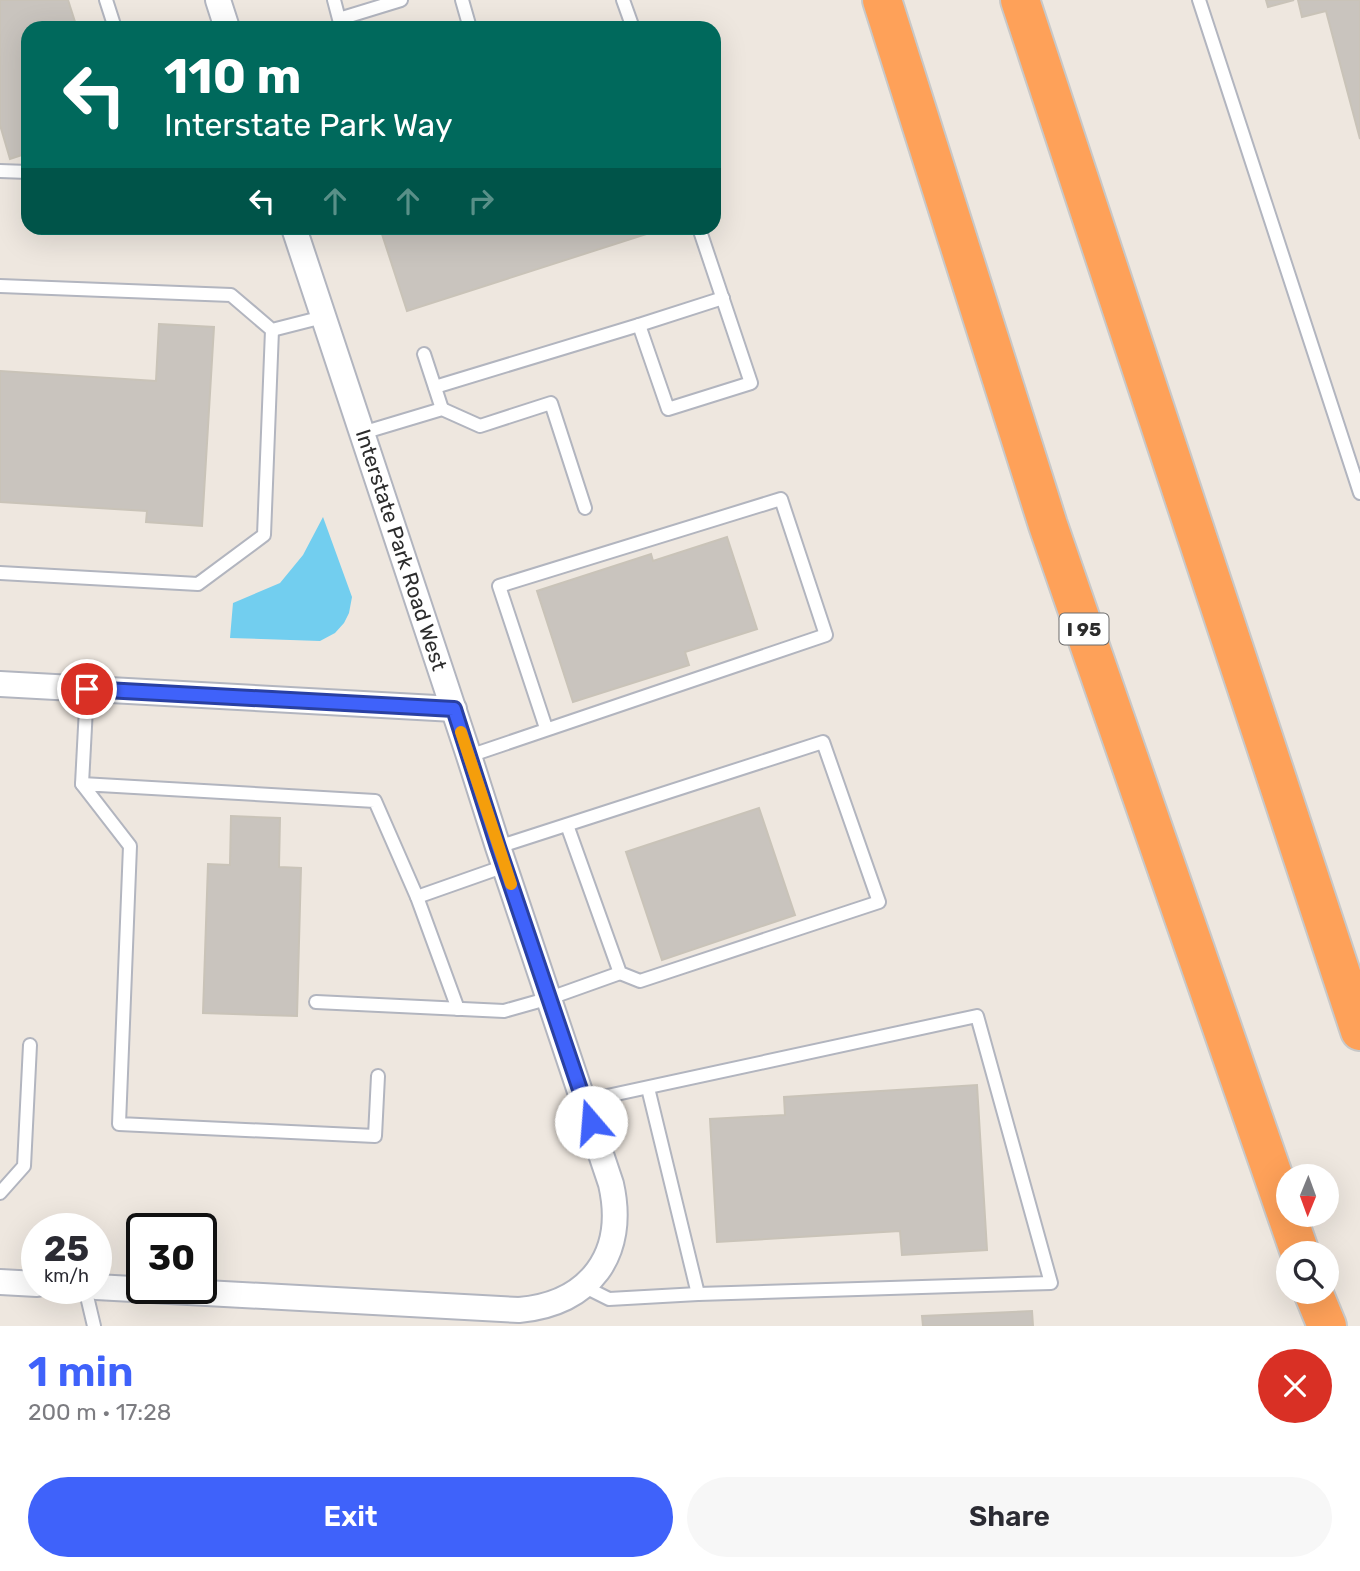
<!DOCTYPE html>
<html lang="en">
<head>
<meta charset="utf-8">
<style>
  body { margin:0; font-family:Rubik,sans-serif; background:#f7f7f7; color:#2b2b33; height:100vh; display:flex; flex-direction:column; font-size:26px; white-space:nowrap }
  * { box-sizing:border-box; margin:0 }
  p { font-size:23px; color:#7c7c81 }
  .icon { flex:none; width:38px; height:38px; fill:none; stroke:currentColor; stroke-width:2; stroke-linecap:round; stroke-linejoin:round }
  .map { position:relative; height:1326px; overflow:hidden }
  .panel { display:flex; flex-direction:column; background:#fff; flex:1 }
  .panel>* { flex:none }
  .guide { position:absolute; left:21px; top:21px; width:700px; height:214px; border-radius:21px; box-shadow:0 7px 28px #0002; background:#00695c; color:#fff; overflow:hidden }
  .needle { width:46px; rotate:181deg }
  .fabs { position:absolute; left:1276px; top:1164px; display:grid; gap:14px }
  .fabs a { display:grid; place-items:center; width:63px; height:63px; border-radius:50%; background:#fff; box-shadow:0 7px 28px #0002; font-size:35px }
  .speed { position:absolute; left:21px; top:1213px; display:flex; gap:14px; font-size:35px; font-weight:700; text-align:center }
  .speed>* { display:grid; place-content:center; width:91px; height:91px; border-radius:50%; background:#fff; box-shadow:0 7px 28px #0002; line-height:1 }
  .speed small { font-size:18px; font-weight:400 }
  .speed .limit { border:4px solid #111; border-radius:10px; background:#fff; color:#111 }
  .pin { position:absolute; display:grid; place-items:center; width:60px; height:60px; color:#fff; margin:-30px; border:4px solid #fff; border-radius:50%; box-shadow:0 2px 7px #0007 }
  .me { position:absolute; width:77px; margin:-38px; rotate:342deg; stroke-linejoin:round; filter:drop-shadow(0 0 5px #0008) }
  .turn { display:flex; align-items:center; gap:24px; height:147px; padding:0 28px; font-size:32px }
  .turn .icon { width:91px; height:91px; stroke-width:2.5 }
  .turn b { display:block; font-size:49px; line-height:60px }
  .lanes { display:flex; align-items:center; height:66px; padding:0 28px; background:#0003; justify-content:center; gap:35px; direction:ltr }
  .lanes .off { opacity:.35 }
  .round { display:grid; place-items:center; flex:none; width:74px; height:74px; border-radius:37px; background:#f7f7f7 }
  .head { display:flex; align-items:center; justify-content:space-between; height:119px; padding:0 28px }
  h1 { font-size:42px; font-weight:600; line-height:52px; color:#3f62fa }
  .cta { display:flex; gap:14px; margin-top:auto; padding:14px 28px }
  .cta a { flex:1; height:80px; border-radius:42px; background:#3f62fa; color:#fff; font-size:28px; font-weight:600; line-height:80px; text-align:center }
  .cta a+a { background:#f7f7f7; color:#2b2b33 }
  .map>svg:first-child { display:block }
</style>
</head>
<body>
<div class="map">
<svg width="1360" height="1326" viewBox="0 0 1360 1326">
  <rect width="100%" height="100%" fill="#eee7df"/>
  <path fill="#72ceef" d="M 323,517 L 352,597 L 349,613 L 344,623 L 335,633 L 320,641 L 230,638 L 233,603 L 280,583 L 303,555 Z"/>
  <g fill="#c9c4be" stroke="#c9c3b8" stroke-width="2">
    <path d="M 0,0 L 68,0 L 77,28 L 28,28 L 28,153 L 10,159 L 0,125 Z"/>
    <path d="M 1266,0 L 1294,0 L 1268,7 Z"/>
    <path d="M 1298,0 L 1360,0 L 1360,139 L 1326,11 L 1302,17 Z"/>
    <path d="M 380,228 L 665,228 L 407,311 Z"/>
    <path d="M 159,324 L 214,327 L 202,526 L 146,522 L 147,511 L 0,502 L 0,371 L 156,381 Z"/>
    <path d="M 727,537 L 757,629 L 685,652 L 689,665 L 573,702 L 537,591 L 651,554 L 653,561 Z"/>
    <path d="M 759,808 L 795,915 L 662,960 L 626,852 Z"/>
    <path d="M 231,816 L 280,818 L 279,867 L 301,868 L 297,1016 L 203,1013 L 208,864 L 230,865 Z"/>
    <path d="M 977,1085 L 987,1250 L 902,1255 L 900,1231 L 717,1242 L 710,1119 L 785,1115 L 784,1097 Z"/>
    <path d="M 1032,1311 L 1033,1326 L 923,1326 L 922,1316 Z"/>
  </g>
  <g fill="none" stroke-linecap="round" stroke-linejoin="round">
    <g stroke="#b2b5bf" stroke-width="16">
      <g id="service">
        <path d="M 106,0 L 115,28"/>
        <path d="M 334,0 L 339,19 L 401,0"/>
        <path d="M 462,0 L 470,28"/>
        <path d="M 623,0 L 633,28"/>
        <path d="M 1199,0 L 1360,493"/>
        <path d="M 0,171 L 28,172"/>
        <path d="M 0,286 L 231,295 L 272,330 L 323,317"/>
        <path d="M 639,325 L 668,409 L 751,383 L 699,228"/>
        <path d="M 424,354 L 442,409"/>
        <path d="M 435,387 L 639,325 L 723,298"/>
        <path d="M 362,433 L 442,409 L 480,426 L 551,403 L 585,508"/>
        <path d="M 0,573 L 198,584 L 264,535 L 272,330"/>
        <path d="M 469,756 L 826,635 L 781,499 L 499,586 L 546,728"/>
        <path d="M 82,784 L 87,689"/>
        <path d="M 498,847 L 823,742 L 879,902 L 640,981 L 620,973 L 567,825"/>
        <path d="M 417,897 L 505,866"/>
        <path d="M 316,1002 L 504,1011 L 550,998 L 620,973"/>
        <path d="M 378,1076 L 375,1136 L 119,1124 L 130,846 L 82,784 L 375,801 L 417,897 L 458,1009"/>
        <path d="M 648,1088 L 698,1294"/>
        <path d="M 0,1193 L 24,1166 L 30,1045"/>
        <path d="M 583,1286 L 609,1299 L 698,1294 L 1051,1283 L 977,1016 L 584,1101"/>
        <path d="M 85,1288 L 94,1326"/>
      </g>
    </g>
    <g stroke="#b2b5bf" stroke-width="28">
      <g id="minor">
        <path d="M 218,0 L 227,28"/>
        <path d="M 0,684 L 454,709"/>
        <path d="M 0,1282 L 37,1284"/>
        <path d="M 96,1287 L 519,1310 C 590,1304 627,1254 611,1184 L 498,847 L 469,756 L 294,228"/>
      </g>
    </g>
    <g stroke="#c8c8c8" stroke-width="42">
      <g id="motorway">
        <path d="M 882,0 L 1048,525 L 1300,1253"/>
        <path d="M 1020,0 L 1360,1031"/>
        <path d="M 1313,1292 L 1327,1326"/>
      </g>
    </g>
    <use href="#service" stroke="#fff" stroke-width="12"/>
    <use href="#minor" stroke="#fff" stroke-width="24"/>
    <use href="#motorway" stroke="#fea159" stroke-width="38"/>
  </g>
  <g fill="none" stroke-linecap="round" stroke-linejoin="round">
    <g stroke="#2940a2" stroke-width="18">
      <path id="route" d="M 87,689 L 454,709 L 498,847 L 591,1122"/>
    </g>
    <use href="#route" stroke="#3f62fa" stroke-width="12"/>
    <path stroke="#f59e0b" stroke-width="12" d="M 461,732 L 511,884"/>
  </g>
  <g text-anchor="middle" stroke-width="6" stroke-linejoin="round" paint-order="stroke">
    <rect fill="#fff" stroke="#6b6b6b" stroke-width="2" x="1059.5" y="613.5" width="49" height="31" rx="5"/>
    <g font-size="19" font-weight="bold" fill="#2c2c2c">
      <text x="1084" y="636">I 95</text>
    </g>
    <g font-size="21" fill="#2c2c2c" stroke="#fff">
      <text transform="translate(401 550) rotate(72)" y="7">Interstate Park Road West</text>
    </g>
  </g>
</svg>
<div class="fabs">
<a><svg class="needle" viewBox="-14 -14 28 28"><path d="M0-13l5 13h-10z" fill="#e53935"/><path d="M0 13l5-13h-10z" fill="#7c7c81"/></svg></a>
<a><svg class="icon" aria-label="search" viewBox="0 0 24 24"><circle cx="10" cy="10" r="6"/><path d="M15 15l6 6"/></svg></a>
</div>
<div class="speed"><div>25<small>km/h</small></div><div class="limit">30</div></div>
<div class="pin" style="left:87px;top:689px;background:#d93025"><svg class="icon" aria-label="arrive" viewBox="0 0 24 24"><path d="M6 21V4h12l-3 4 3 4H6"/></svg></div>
<svg class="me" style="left:591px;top:1122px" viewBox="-20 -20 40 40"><circle r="19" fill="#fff"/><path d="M0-13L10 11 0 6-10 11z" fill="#3f62fa"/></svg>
<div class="guide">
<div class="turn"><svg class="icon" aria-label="left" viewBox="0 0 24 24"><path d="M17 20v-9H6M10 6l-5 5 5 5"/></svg><div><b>110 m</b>Interstate Park Way</div></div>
<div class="lanes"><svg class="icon" aria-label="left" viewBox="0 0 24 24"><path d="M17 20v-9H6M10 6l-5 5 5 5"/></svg><svg class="icon off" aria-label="ahead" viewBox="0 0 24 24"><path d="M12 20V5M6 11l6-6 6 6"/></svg><svg class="icon off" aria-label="ahead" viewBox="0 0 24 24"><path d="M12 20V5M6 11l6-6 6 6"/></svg><svg class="icon off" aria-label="right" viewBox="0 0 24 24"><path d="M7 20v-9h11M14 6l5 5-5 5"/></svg></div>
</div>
</div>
<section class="panel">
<div class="head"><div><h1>1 min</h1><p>200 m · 17:28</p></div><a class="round" style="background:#d93025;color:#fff"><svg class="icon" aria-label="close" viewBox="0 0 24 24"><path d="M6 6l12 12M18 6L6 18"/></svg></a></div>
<div class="cta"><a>Exit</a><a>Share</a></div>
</section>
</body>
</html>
